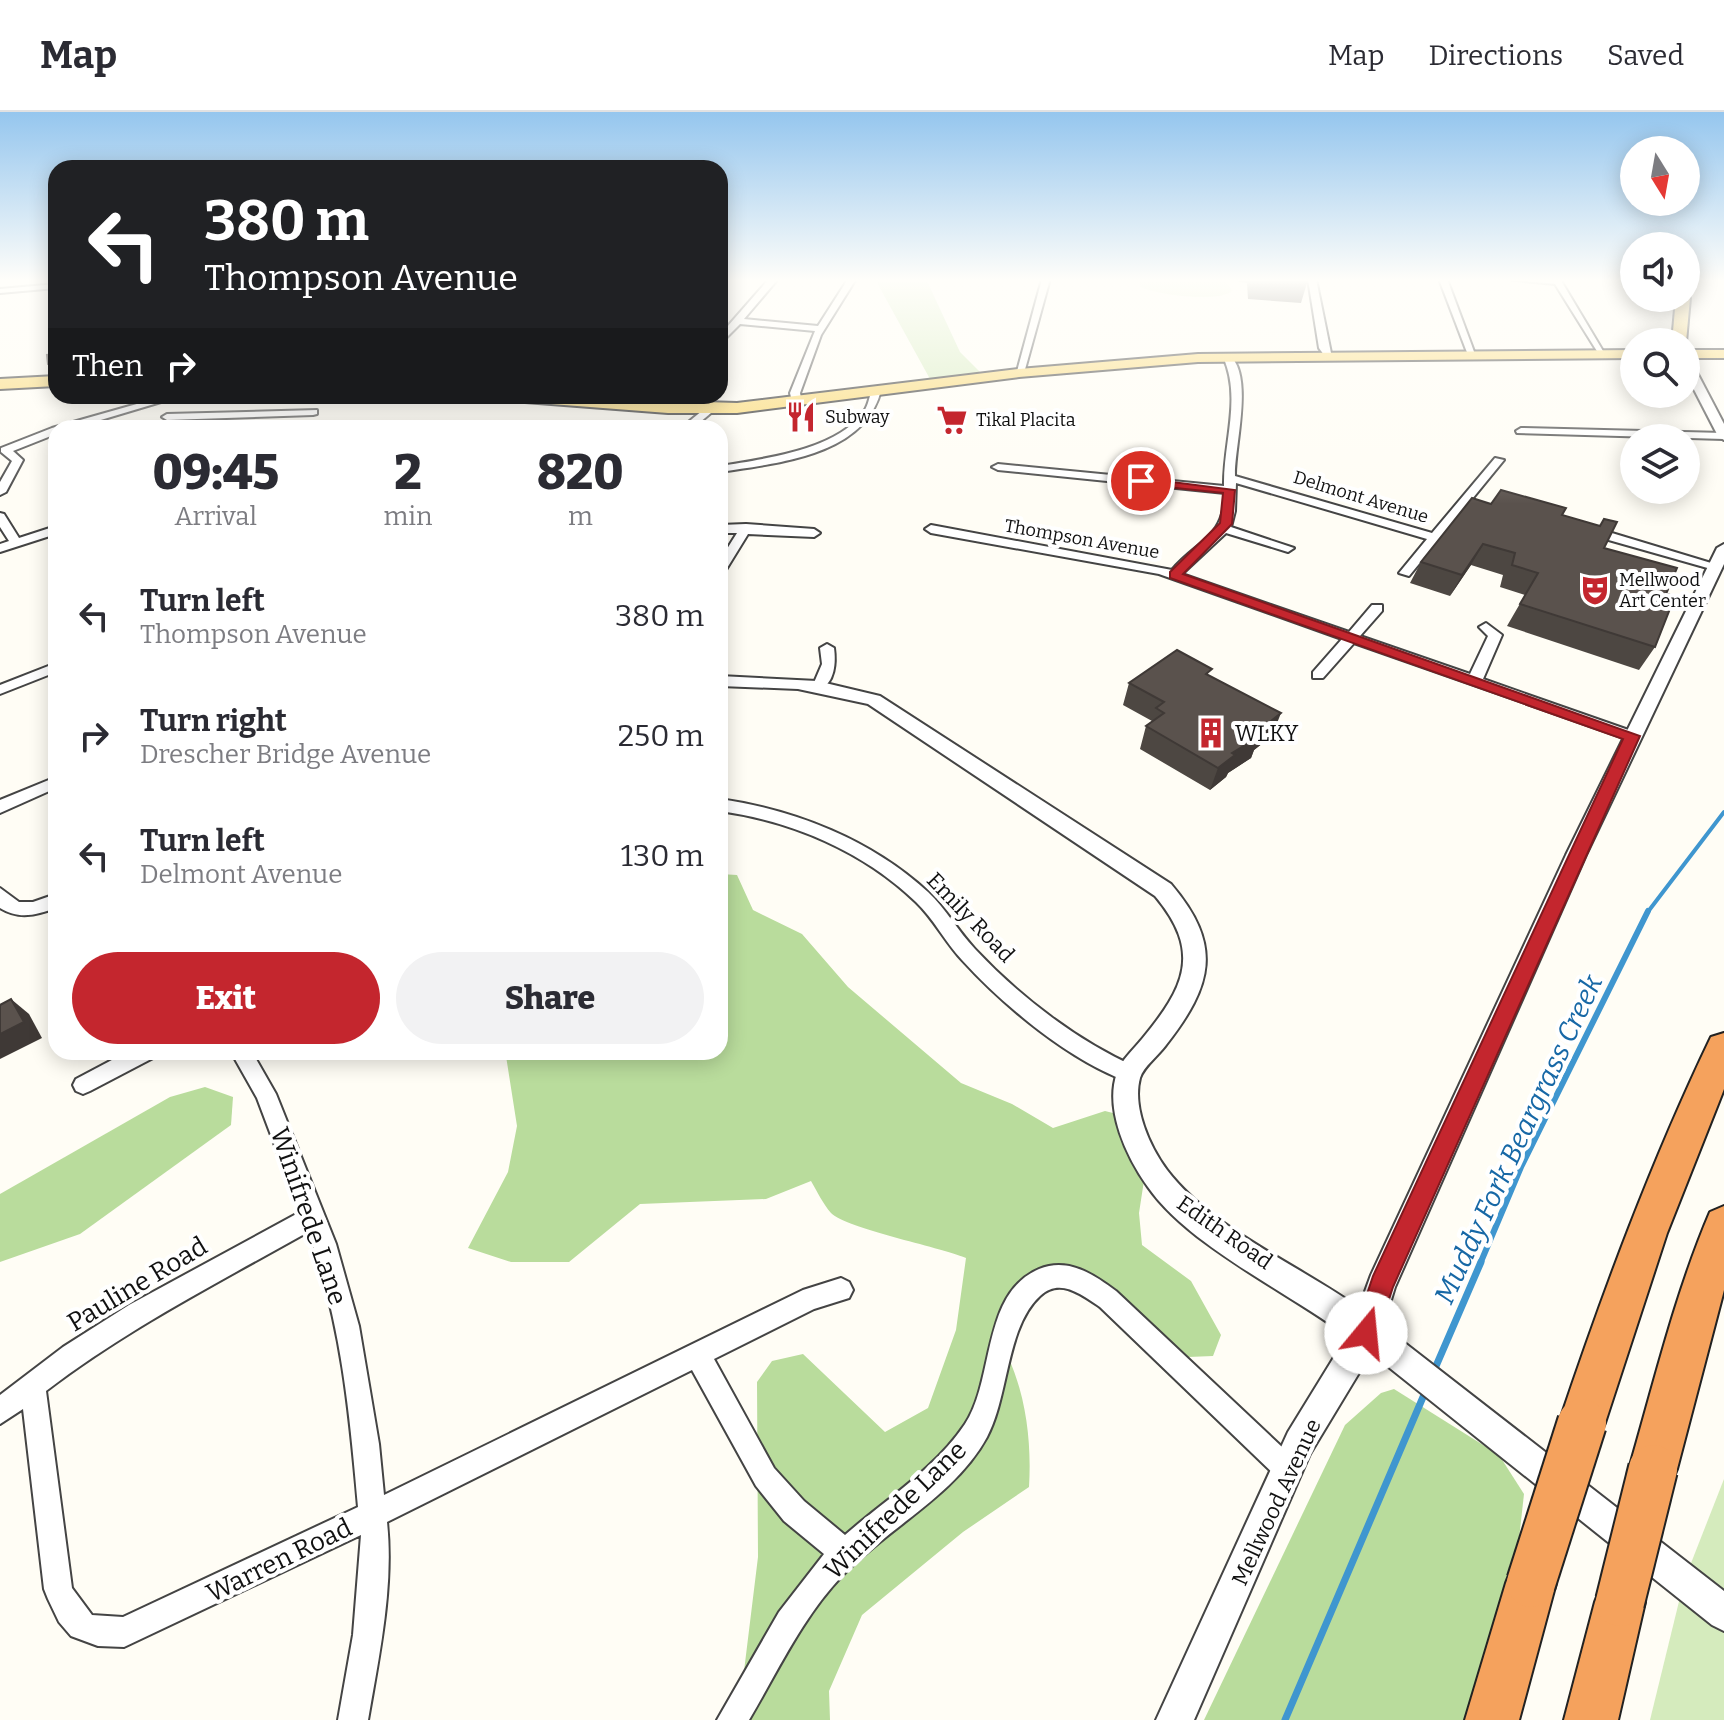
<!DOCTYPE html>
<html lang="en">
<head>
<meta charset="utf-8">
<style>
  body { margin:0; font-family:Bitter,serif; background:#f2f2f3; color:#2b2b33; height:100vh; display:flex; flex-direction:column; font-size:30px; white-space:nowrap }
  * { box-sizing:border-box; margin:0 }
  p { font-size:26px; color:#7c7c81 }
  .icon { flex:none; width:44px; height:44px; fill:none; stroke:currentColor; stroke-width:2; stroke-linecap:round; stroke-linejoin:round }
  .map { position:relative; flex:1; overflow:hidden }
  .sheet { position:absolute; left:48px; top:308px; width:680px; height:640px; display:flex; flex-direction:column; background:#fff; border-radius:24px; box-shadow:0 4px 20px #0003 }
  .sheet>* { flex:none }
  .top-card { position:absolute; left:48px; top:48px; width:680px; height:244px; border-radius:24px; box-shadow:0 4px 20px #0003; background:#202124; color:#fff; overflow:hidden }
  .needle { width:52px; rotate:169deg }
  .buttons { position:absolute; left:1620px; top:24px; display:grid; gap:16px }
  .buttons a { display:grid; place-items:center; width:80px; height:80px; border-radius:50%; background:#fff; box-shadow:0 4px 20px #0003; font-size:40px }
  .pin { position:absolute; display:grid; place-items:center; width:68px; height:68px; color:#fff; margin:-34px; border:4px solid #fff; border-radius:50%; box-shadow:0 2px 8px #0007 }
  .me { position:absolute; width:88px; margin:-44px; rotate:17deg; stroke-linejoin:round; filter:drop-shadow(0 0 6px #0008) }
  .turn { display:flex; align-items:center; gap:28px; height:168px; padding:0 24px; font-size:36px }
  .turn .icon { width:104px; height:104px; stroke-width:2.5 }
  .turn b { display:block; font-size:56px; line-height:68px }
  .then { display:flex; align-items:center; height:76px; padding:0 24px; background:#0003; gap:16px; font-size:30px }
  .eta { display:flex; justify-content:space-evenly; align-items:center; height:136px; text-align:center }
  .eta b { font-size:48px; font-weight:800; line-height:56px }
  .button { display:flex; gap:16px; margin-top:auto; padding:16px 24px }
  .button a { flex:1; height:92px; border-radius:48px; background:#c4262e; color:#fff; font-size:32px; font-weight:800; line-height:92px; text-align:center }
  .button a+a { background:#f2f2f3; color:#2b2b33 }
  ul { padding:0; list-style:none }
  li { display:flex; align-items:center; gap:24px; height:120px; padding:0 24px }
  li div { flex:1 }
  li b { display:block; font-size:30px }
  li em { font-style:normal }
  header { display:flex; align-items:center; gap:48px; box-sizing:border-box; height:112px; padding:0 40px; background:#fff; border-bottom:2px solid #e1e1e2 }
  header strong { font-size:38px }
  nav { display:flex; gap:44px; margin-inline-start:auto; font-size:28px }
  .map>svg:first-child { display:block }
</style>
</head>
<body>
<header>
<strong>Map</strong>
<nav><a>Map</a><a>Directions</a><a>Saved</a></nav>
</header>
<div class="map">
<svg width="1724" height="1608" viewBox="0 0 1724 1608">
  <rect width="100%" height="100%" fill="#fffdf5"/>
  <g fill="#d5ebbd">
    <path d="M 875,167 L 926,167 L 960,240 L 981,261 L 930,267 Z"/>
    <path d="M 1724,1367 L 1724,1608 L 1650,1608 L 1684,1469 Z"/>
  </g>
  <g fill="#b9dc9c">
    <path d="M 720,762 L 737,763 L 753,798 L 802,822 L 848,875 L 961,971 L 1012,992 L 1053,1016 L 1105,999 L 1117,1002 L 1145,1062 L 1139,1101 L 1142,1133 L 1191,1169 L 1221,1223 L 1213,1244 L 1188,1245 L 1110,1173 L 1072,1159 L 1037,1165 L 1001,1231 C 1025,1274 1032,1326 1029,1375 L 963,1420 L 862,1503 L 829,1579 L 830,1608 L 738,1608 L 758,1445 L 757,1270 L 772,1249 L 803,1242 L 885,1320 L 928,1296 L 956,1218 L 966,1146 C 937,1134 847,1117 831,1101 C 823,1092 817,1079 811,1069 L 766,1087 L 640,1092 L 569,1150 L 511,1150 L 468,1136 L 508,1060 L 517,1014 L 506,944 L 528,940 L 720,940 Z"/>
    <path d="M 205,975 L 233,985 L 231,1013 L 80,1122 L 0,1150 L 0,1082 L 170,985 Z"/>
    <path d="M 1394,1277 L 1499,1343 L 1524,1382 L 1518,1436 L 1465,1608 L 1204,1608 L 1345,1313 L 1381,1281 Z"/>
  </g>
  <path fill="#e6f2cf" d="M 1143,167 L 1226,169 L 1232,179 C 1219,191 1158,183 1141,175 L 1139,171 Z"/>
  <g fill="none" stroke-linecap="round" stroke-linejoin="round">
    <path stroke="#3f96cf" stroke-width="4" d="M 1647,801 L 1724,700"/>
    <path stroke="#3f96cf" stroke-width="6" d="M 1480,1152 L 1521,1055 L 1648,799"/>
    <g stroke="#3f96cf" stroke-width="7">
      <path d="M 1433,1261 L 1481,1150"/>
      <path d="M 1285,1608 L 1426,1278"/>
    </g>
    <g stroke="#444" stroke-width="4">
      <g id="minor">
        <path d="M 769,167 L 778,167 L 744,207 L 818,214 L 848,167 L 856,167 L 821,223 L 800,281 L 802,290 L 797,293 L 792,290 L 790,281 L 815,219 L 740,212 L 720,232 L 720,223 Z"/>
        <path d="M 1042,167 L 1050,167 L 1024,261 L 1016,263 Z"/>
        <path d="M 1308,167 L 1316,167 L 1332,246 L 1326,246 L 1319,236 Z"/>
        <path d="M 1439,167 L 1447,167 L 1476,245 L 1468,243 Z"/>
        <path d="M 1505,167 L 1560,167 L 1606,244 L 1600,244 L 1555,172 Z"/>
        <path d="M 56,172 L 56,176 L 0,181 L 0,177 Z"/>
        <path d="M 1228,242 C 1255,261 1234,335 1235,364 L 1432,421 L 1495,346 L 1504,348 L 1409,464 L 1399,461 L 1427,427 L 1236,371 L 1235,399 L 1231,415 L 1294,436 L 1288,440 L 1226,421 L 1182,462 L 1349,520 L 1372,493 L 1382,493 L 1382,499 L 1360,524 L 1470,562 L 1488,524 L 1479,515 L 1486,511 L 1502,523 L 1483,567 L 1637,621 L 1637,627 L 1627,627 L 1354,531 L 1323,566 L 1313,566 L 1313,560 L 1342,527 L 1159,462 L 931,421 L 925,417 L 931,413 L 1172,458 C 1197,428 1224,427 1225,381 L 998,358 L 992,355 L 998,352 L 1224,374 C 1223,332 1242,285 1223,245 Z"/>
        <path d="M 873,276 L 881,278 C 865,344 777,351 720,360 L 720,354 C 763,347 838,338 864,299 C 869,293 869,283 873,276 Z"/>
        <path d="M 165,284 L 181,284 L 74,316 L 56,316 L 56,322 L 13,339 L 23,348 L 6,380 L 0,383 L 0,370 L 12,349 L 1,340 L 1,336 L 52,316 Z"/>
        <path d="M 708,294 L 717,296 L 693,316 L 681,316 Z"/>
        <path d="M 317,298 L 317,302 L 313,303 L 167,308 L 162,305 L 167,302 Z"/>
        <path d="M 1521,316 L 1724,321 L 1724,327 L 1517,321 L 1516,319 Z"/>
        <path d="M 0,401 L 4,402 L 19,426 L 56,414 L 56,422 L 0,440 L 0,432 L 9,429 L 0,415 Z"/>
        <path d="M 746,412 L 814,417 L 820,421 L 814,425 L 748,422 L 724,461 L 720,462 L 720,448 L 737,421 L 720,421 L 720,413 Z"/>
        <path d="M 1584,415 L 1592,415 L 1721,454 L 1711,457 L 1584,421 Z"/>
        <path d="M 827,532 L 834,536 C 836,550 835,571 820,577 L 813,573 L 822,552 L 820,536 Z"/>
        <path d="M 56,551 L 56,560 L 0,582 L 0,573 Z"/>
        <path d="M 56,665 L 56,676 L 0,701 L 0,688 Z"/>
        <path d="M 720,687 C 796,698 871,728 928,780 C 946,797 958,819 975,837 C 1019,884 1077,929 1136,955 L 1139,961 L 1136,967 L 1129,970 C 1070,949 1004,894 962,848 C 945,830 934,807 916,790 C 863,739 792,709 720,699 Z"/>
        <path d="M 0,776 L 19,790 L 33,790 L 56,782 L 56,796 C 36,803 19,808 0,796 Z"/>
        <path d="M 127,940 L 156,940 L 153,946 L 90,979 L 83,982 L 76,979 L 73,973 L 76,967 Z"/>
        <path d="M 231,940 L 252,940 L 276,982 L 336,1132 L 359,1214 L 379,1332 L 384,1383 L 803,1178 L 841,1166 L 849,1170 L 853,1178 L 849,1186 L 814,1197 L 714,1247 L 774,1356 L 804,1389 L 845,1423 C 886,1387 934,1358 965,1312 C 995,1267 981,1182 1039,1157 C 1068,1145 1093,1162 1116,1179 L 1297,1349 L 1301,1358 L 1297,1367 L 1288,1371 L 1279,1367 L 1100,1195 C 1082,1183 1060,1165 1040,1184 C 1006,1215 1009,1284 987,1325 C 955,1384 886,1417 842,1464 C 802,1506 778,1559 749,1608 L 717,1608 L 779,1500 L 824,1442 L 784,1409 L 756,1374 L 692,1258 L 387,1410 C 394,1475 379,1544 368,1608 L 338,1608 L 353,1523 L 361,1423 L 124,1535 L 98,1534 L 71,1524 L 59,1510 L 48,1487 L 44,1477 L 23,1297 L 0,1312 L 0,1283 L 63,1235 L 129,1193 L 300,1100 L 257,986 ZM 308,1120 C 341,1207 350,1303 358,1395 L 123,1505 L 92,1503 L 72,1476 L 46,1279 C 127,1217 219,1170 308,1120 Z"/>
      </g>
    </g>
    <g stroke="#444" stroke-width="4">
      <g id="tertiary">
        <path d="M 1686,248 L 1692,251 L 1724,312 L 1724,328 L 1718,324 L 1686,262 Z"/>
        <path d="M 1724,432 L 1724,452 L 1586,743 L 1395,1175 L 1383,1214 L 1724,1479 L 1724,1519 L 1712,1513 L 1371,1241 L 1310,1342 L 1194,1608 L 1156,1608 L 1288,1320 L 1347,1224 C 1288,1180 1189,1134 1148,1075 C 1127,1046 1104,997 1117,961 C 1122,947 1133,938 1142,927 C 1185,875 1202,840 1155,784 L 868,592 L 798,577 L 720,574 L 720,564 L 817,569 L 880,584 L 1171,772 C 1223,833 1213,873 1166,933 C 1159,943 1143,955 1140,966 C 1132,996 1150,1035 1167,1058 C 1212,1117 1299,1153 1359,1196 L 1371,1163 L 1566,743 L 1717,436 Z"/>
      </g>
    </g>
    <g stroke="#222" stroke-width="4">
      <g id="primary">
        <path d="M 1686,183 L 1690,186 L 1686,230 L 1672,230 L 1676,186 L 1686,186 Z"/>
        <path d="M 1634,238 L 1634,246 L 1198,250 L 1019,265 L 737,301 L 668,301 L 512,289 L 504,284 L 737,291 L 1019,257 L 1198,242 Z"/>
        <rect x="1686" y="238" width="38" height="8"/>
        <path d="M 56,264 L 56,274 L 0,277 L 0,267 Z"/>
      </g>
    </g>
    <g stroke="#222" stroke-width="4">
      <g id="motorway">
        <path d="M 1724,921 L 1724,977 L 1667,1121 L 1605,1311 L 1598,1327 L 1582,1334 L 1566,1327 L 1559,1311 C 1603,1180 1651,1050 1711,925 Z"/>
        <path d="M 1724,1094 L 1724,1178 L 1677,1357 L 1670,1374 L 1653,1381 L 1636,1374 L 1629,1357 C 1654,1271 1675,1182 1710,1100 Z"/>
        <path d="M 1531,1446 L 1549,1453 L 1556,1471 L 1519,1608 L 1465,1608 L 1506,1471 L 1513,1453 Z"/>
        <path d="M 1620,1465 L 1638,1472 L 1645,1490 L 1618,1608 L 1564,1608 L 1595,1490 L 1602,1472 Z"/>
      </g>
    </g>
    <use href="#minor" fill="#fff" fill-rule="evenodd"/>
    <use href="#tertiary" fill="#fff" fill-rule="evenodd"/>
    <use href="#primary" fill="#f9d66b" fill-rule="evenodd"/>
    <use href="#motorway" fill="#f5a25d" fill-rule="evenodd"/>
    <g stroke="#222" stroke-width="52" stroke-linecap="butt">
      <g id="motorway-bridge">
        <path d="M 1531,1471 L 1582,1311"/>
        <path d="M 1620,1490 L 1653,1357"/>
      </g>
    </g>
    <use href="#motorway-bridge" stroke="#f5a25d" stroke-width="48"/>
  </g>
  <g fill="#4d4742">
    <path d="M 1221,167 L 1307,167 L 1307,171 L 1301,191 L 1248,187 L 1247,171 Z"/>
    <path d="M 1562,403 L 1666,482 L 1655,535 L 1639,558 L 1507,514 L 1525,483 L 1500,475 L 1503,463 L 1471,453 L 1450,484 L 1410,471 L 1421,450 Z"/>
    <path d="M 1210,564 L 1272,624 L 1254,638 L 1251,646 L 1228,661 L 1226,665 L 1210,678 L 1140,637 L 1146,614 L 1152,609 L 1123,593 L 1129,571 Z"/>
  </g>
  <g fill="#3f3936">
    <path d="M 1483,432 L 1471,453 L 1450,484 L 1462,463 Z"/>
    <path d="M 1281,601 L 1272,624 L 1254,638 L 1251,646 L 1228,661 L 1226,665 L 1210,678 L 1218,656 L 1232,641 Z"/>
    <path d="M 11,887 L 29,902 L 42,926 L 0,947 L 0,922 Z"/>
  </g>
  <g fill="#5a524d" stroke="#3f3936" stroke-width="2">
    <path d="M 1262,167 L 1307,167 L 1307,171 Z"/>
    <path d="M 56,242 L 56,275 L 54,276 L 53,254 L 48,252 L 47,243 Z"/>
    <path d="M 1501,378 L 1566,396 L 1562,403 L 1600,414 L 1604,407 L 1617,410 L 1604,436 L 1677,456 L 1666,482 L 1675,484 L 1655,535 L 1520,492 L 1538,461 L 1512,453 L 1515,441 L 1483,432 L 1462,463 L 1421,450 L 1472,386 L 1491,392 Z"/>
    <path d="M 1177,538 L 1212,557 L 1206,562 L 1281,601 L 1256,621 L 1260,624 L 1232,641 L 1235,643 L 1218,656 L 1146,614 L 1164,601 L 1156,596 L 1164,590 L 1129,571 Z"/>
    <path d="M 11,887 L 24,910 L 0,922 L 0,893 Z"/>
  </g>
  <linearGradient id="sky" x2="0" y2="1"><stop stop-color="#95c6ee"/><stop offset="0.43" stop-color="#fffefa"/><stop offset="1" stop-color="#fffefa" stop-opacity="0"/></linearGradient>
  <rect width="1724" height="392" fill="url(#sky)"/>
  <path fill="#c4262e" stroke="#7f191e" stroke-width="2" d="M 1141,366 L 1235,378 L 1232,412 L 1183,462 L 1640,624 L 1393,1175 L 1375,1230 L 1366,1233 L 1358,1230 L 1354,1221 L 1373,1164 L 1623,627 L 1170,466 L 1170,460 L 1220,411 L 1223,381 L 1137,372 Z"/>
  <defs>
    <g id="restaurant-bare" transform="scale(2.4)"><path d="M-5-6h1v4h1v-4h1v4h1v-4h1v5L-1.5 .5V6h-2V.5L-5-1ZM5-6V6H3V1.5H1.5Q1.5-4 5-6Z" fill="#c4262e" stroke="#fff" stroke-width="2.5" paint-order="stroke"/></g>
    <g id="supermarket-bare" transform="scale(2.4)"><path d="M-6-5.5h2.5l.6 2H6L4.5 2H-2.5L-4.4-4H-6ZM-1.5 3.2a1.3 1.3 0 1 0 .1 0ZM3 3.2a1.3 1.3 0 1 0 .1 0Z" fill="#c4262e" stroke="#fff" stroke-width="2.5" paint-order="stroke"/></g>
    <g id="theatre-bare" transform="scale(2.4)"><path d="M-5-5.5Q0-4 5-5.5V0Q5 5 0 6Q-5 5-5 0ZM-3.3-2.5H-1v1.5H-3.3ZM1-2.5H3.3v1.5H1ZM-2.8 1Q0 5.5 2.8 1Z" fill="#c4262e" stroke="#fff" stroke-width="2.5" paint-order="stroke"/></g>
    <g id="building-bare" transform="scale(2.4)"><path d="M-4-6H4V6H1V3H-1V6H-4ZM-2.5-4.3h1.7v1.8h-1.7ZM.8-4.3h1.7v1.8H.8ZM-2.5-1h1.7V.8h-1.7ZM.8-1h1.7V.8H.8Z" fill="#c4262e" stroke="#fff" stroke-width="2.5" paint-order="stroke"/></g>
  </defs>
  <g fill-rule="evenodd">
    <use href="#restaurant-bare" x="801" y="305"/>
    <use href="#supermarket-bare" x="952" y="308"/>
    <use href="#theatre-bare" x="1595" y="478"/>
    <use href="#building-bare" x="1211" y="621"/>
  </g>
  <g text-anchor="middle" stroke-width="8" stroke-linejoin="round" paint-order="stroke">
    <g font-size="18" fill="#111" stroke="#fff" text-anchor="start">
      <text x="825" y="311">Subway</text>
      <text x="976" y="314">Tikal Placita</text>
      <text x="1619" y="474">Mellwood<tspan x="1619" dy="21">Art Center</tspan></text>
    </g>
    <g font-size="18" fill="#111" stroke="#fff">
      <text transform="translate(1361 385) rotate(17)" y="6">Delmont Avenue</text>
      <text transform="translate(1082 427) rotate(10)" y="6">Thompson Avenue</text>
    </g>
    <g font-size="22" fill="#111" stroke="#fff" text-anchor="start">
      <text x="1235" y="629">WLKY</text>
    </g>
    <g font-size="22" fill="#111" stroke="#fff">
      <text transform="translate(971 805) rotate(46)" y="8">Emily Road</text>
      <text transform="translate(1225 1120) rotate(35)" y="8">Edith Road</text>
      <text transform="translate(1276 1390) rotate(-65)" y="8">Mellwood Avenue</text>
    </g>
    <g font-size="26" fill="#111" stroke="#fff">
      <text transform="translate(309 1104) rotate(71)" y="9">Winifrede Lane</text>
      <text transform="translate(137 1172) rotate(-31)" y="9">Pauline Road</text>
      <text transform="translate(895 1398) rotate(-44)" y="9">Winifrede Lane</text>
      <text transform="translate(279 1448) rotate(-26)" y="9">Warren Road</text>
    </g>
    <g font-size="28" font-style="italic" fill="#1768a6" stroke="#fff">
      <text transform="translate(1518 1027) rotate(-65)" y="10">Muddy Fork Beargrass Creek</text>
    </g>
  </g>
</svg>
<div class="buttons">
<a><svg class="needle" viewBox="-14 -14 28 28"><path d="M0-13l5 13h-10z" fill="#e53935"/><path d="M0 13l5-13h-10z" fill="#7c7c81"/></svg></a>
<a><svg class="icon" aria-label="sound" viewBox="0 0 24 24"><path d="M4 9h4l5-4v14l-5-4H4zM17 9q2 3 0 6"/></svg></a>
<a><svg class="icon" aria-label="search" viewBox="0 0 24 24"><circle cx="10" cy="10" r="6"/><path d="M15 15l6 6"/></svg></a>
<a><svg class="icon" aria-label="layers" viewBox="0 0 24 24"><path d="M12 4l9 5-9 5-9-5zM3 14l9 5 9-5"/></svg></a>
</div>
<div class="pin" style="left:1141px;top:369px;background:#d93025"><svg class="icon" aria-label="arrive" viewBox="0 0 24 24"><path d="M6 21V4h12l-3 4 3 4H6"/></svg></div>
<svg class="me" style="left:1366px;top:1221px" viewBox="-20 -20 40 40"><circle r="19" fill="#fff"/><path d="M0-13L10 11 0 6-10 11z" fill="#c4262e"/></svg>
<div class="top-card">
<div class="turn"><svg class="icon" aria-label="left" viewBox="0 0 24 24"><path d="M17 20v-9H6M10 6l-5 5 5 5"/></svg><div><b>380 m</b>Thompson Avenue</div></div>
<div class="then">Then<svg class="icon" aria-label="right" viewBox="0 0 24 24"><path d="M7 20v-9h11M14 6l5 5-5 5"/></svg></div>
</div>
<section class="sheet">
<div class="eta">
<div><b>09:45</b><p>Arrival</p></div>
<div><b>2</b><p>min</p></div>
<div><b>820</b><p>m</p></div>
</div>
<ul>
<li><svg class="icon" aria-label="left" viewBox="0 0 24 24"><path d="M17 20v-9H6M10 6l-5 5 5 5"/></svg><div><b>Turn left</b><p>Thompson Avenue</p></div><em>380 m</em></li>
<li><svg class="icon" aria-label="right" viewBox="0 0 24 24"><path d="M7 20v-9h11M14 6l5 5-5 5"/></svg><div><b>Turn right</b><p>Drescher Bridge Avenue</p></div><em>250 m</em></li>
<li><svg class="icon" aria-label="left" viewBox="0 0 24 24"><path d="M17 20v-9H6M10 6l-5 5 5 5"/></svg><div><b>Turn left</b><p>Delmont Avenue</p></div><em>130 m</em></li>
</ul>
<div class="button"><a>Exit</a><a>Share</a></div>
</section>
</div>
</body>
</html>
